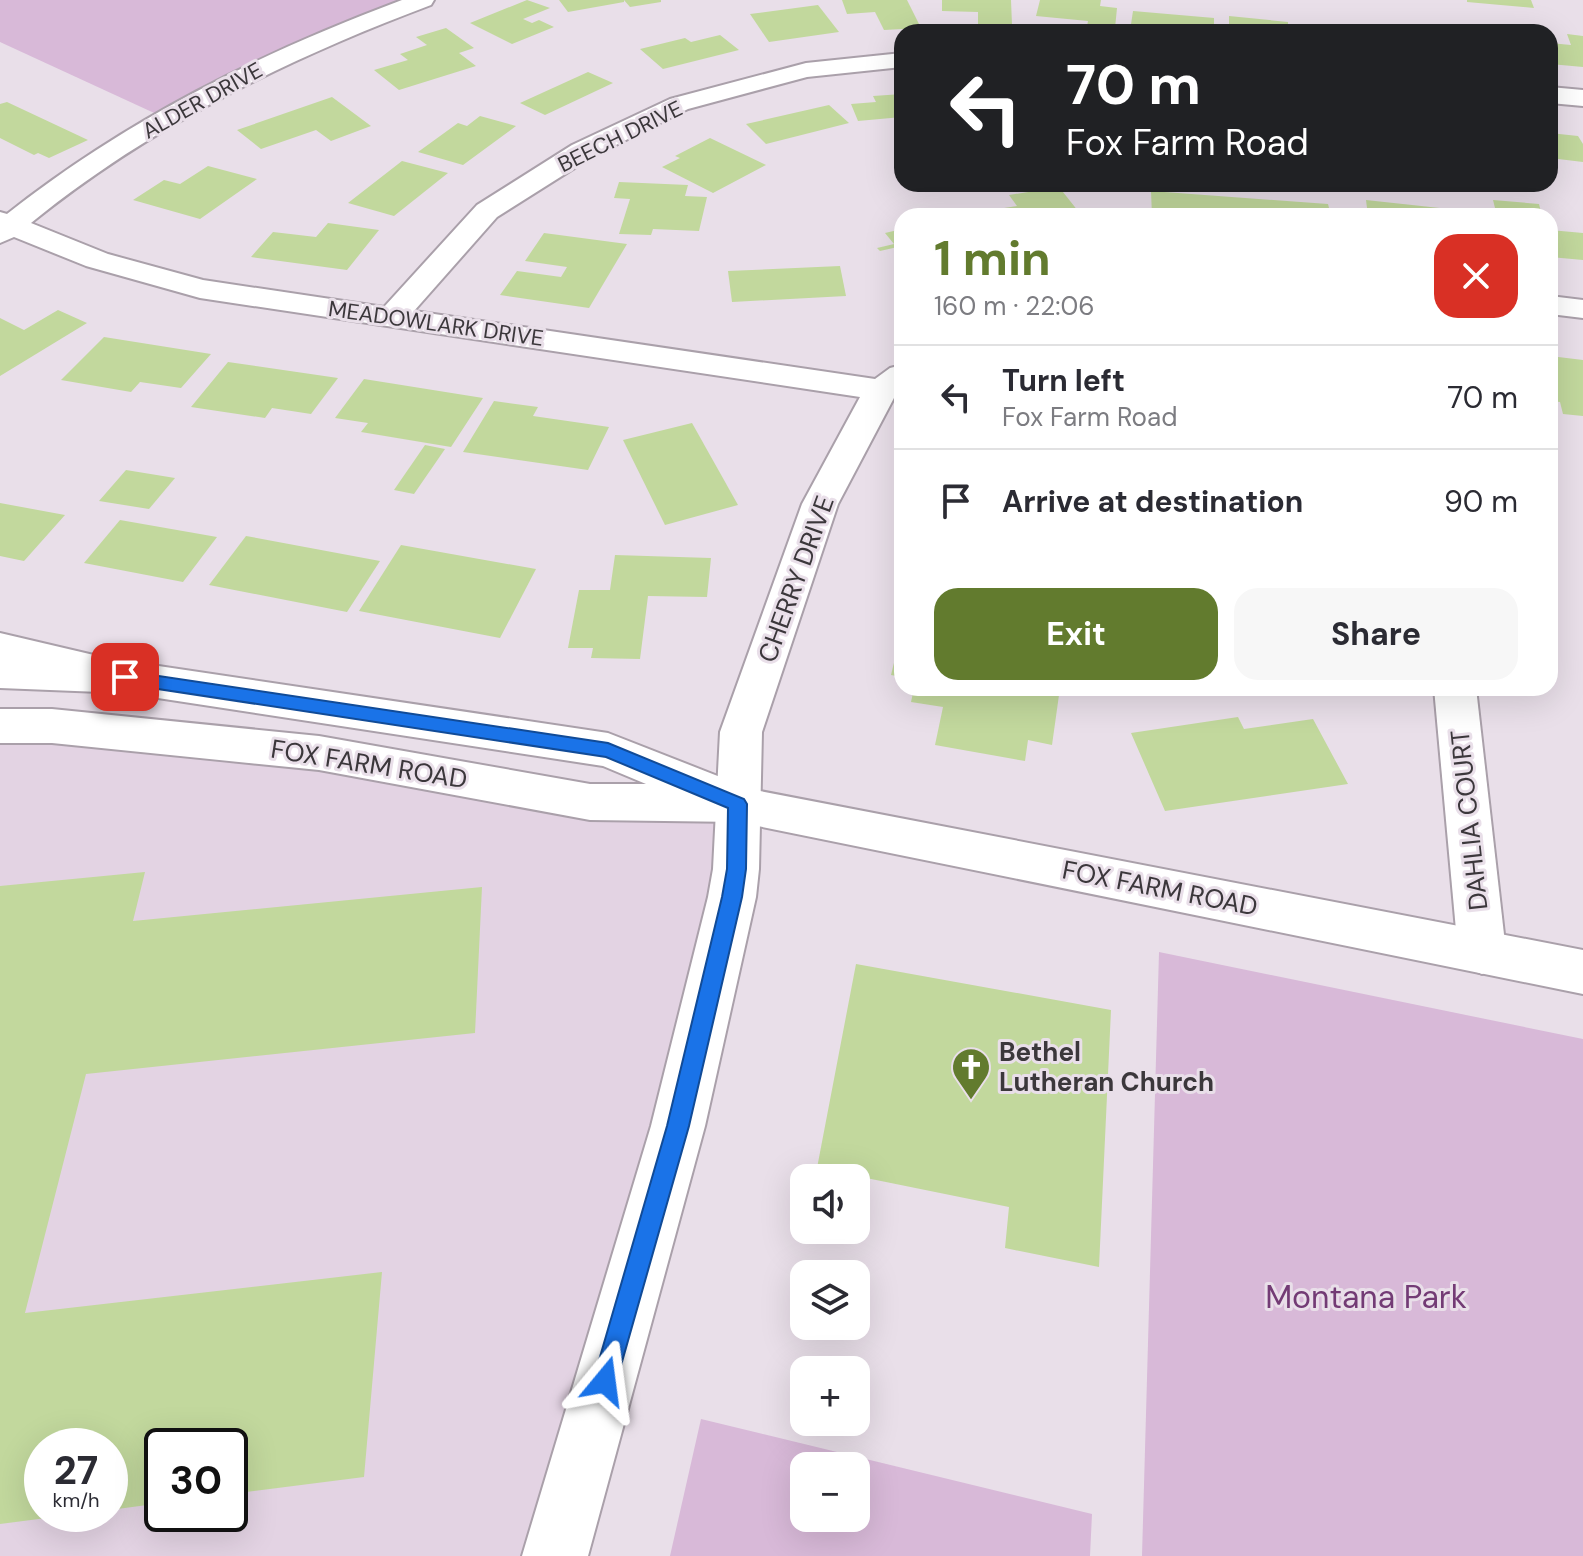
<!DOCTYPE html>
<html lang="en">
<head>
<meta charset="utf-8">
<style>
  body { margin:0; font-family:"DM Sans",sans-serif; background:#f7f7f7; color:#2b2b33; height:100vh; display:flex; flex-direction:column; font-size:30px; white-space:nowrap }
  * { box-sizing:border-box; margin:0 }
  p { font-size:26px; color:#7c7c81 }
  .icon { flex:none; width:44px; height:44px; fill:none; stroke:currentColor; stroke-width:2; stroke-linecap:round; stroke-linejoin:round }
  .map { position:relative; flex:1; overflow:hidden }
  .side { position:absolute; left:894px; top:208px; width:664px; height:488px; display:flex; flex-direction:column; background:#fff; border-radius:24px; box-shadow:0 8px 32px #0002 }
  .side>* { flex:none }
  .hud { position:absolute; left:894px; top:24px; width:664px; height:168px; border-radius:24px; box-shadow:0 8px 32px #0002; background:#202124; color:#fff; overflow:hidden }
  .buttons { position:absolute; left:790px; top:1164px; display:grid; gap:16px }
  .buttons a { display:grid; place-items:center; width:80px; height:80px; border-radius:16px; background:#fff; box-shadow:0 8px 32px #0002; font-size:40px }
  .speed { position:absolute; left:24px; top:1428px; display:flex; gap:16px; font-size:40px; font-weight:700; text-align:center }
  .speed>* { display:grid; place-content:center; width:104px; height:104px; border-radius:50%; background:#fff; box-shadow:0 8px 32px #0002; line-height:1 }
  .speed small { font-size:20px; font-weight:400 }
  .speed .limit { border:4px solid #111; border-radius:12px; background:#fff; color:#111 }
  .pin { position:absolute; display:grid; place-items:center; width:68px; height:68px; color:#fff; margin:-34px; border-radius:16px; box-shadow:0 4px 12px #0006 }
  .me { position:absolute; width:88px; margin:-44px; rotate:16deg; stroke-linejoin:round; filter:drop-shadow(0 0 6px #0008) }
  .turn { display:flex; align-items:center; gap:28px; height:168px; padding:0 40px; font-size:36px }
  .turn .icon { width:104px; height:104px; stroke-width:2.5 }
  .turn b { display:block; font-size:56px; line-height:68px }
  .round { display:grid; place-items:center; flex:none; width:84px; height:84px; border-radius:24px; background:#f7f7f7 }
  .summary { display:flex; align-items:center; justify-content:space-between; height:136px; padding:0 40px }
  h1 { font-size:48px; font-weight:700; line-height:60px; color:#627b2e }
  .action { display:flex; gap:16px; margin-top:auto; padding:16px 40px }
  .action a { flex:1; height:92px; border-radius:24px; background:#627b2e; color:#fff; font-size:32px; font-weight:700; line-height:92px; text-align:center }
  .action a+a { background:#f7f7f7; color:#2b2b33 }
  ul { padding:0; list-style:none }
  li { display:flex; align-items:center; gap:24px; height:104px; padding:0 40px; border-top:2px solid #e1e1e2 }
  li div { flex:1 }
  li b { display:block; font-size:30px }
  li em { font-style:normal }
  .map>svg:first-child { display:block }
</style>
</head>
<body>
<div class="map">
<svg width="1583" height="1556" viewBox="0 0 1583 1556">
  <rect width="100%" height="100%" fill="#e9dfe9"/>
  <path fill="#e3d3e3" fill-rule="evenodd" d="M 0,726 L 738,804 L 557,1556 L 0,1556 ZM 42,1446 L 110,1446 L 110,1514 L 42,1514 ZM 162,1446 L 230,1446 L 230,1514 L 162,1514 Z"/>
  <g fill="#d8b9d8" fill-rule="evenodd">
    <path d="M 0,0 L 423,0 L 165,118 L 0,42 Z"/>
    <path d="M 1159,952 L 1583,1039 L 1583,1556 L 1142,1556 Z"/>
    <path d="M 701,1419 L 1092,1514 L 1090,1556 L 670,1556 ZM 804,1466 L 856,1466 L 856,1518 L 804,1518 Z"/>
  </g>
  <g fill="#c2d89d">
    <path d="M 527,0 L 550,8 L 523,19 L 532,23 L 539,20 L 554,27 L 512,44 L 470,23 Z"/>
    <path d="M 559,0 L 624,0 L 624,2 L 568,12 Z"/>
    <path d="M 624,0 L 661,0 L 661,2 L 630,7 Z"/>
    <path d="M 842,0 L 907,0 L 921,28 L 884,30 L 875,12 L 847,14 Z"/>
    <path d="M 942,0 L 1011,0 L 1012,25 L 978,24 L 978,12 L 942,11 Z"/>
    <path d="M 1040,0 L 1101,0 L 1100,6 L 1117,8 L 1115,28 L 1087,26 L 1088,21 L 1036,16 Z"/>
    <path d="M 1467,0 L 1531,0 L 1534,8 L 1467,2 Z"/>
    <path d="M 818,5 L 839,32 L 769,42 L 750,14 Z"/>
    <path d="M 1133,11 L 1214,18 L 1214,32 L 1130,31 Z"/>
    <path d="M 1229,16 L 1288,22 L 1288,27 L 1319,32 L 1229,32 Z"/>
    <path d="M 446,28 L 474,48 L 459,53 L 476,66 L 399,90 L 374,70 L 408,60 L 400,54 L 427,45 L 416,37 Z"/>
    <path d="M 1567,34 L 1583,36 L 1583,67 L 1550,64 L 1550,43 L 1571,45 Z"/>
    <path d="M 720,35 L 739,50 L 663,69 L 640,49 L 685,38 L 691,42 Z"/>
    <path d="M 588,72 L 613,83 L 545,115 L 520,103 Z"/>
    <path d="M 902,94 L 902,117 L 858,121 L 851,104 L 876,102 L 873,96 Z"/>
    <path d="M 332,97 L 371,126 L 331,141 L 316,130 L 261,149 L 237,130 Z"/>
    <path d="M 7,102 L 88,140 L 49,158 L 38,153 L 34,155 L 0,138 L 0,104 Z"/>
    <path d="M 829,105 L 849,123 L 766,144 L 746,124 Z"/>
    <path d="M 480,116 L 516,126 L 463,165 L 418,152 L 458,123 L 467,126 Z"/>
    <path d="M 1550,133 L 1578,136 L 1583,144 L 1583,162 L 1550,158 Z"/>
    <path d="M 710,138 L 766,165 L 713,193 L 662,167 L 680,158 L 675,156 Z"/>
    <path d="M 402,161 L 448,173 L 394,216 L 348,203 Z"/>
    <path d="M 208,166 L 257,179 L 200,219 L 133,200 L 164,180 L 180,184 Z"/>
    <path d="M 619,182 L 688,185 L 685,196 L 707,197 L 699,231 L 653,229 L 651,235 L 619,234 L 630,199 L 614,198 Z"/>
    <path d="M 1059,187 L 1082,216 L 989,216 L 985,211 L 1017,206 L 1009,195 Z"/>
    <path d="M 1151,191 L 1328,204 L 1331,216 L 1152,216 Z"/>
    <path d="M 1366,200 L 1458,210 L 1459,216 L 1368,216 Z"/>
    <path d="M 1493,200 L 1539,204 L 1542,216 L 1497,216 Z"/>
    <path d="M 328,223 L 379,230 L 347,270 L 251,257 L 273,232 L 316,237 Z"/>
    <path d="M 902,229 L 902,246 L 880,251 L 877,248 L 894,244 L 885,233 Z"/>
    <path d="M 1550,230 L 1583,233 L 1583,260 L 1550,257 Z"/>
    <path d="M 544,233 L 627,244 L 589,308 L 500,295 L 517,271 L 561,277 L 567,267 L 525,261 Z"/>
    <path d="M 840,266 L 846,296 L 732,302 L 728,271 Z"/>
    <path d="M 58,310 L 87,323 L 0,376 L 0,318 L 24,330 Z"/>
    <path d="M 104,337 L 211,354 L 181,388 L 140,382 L 131,392 L 61,380 Z"/>
    <path d="M 1550,356 L 1583,360 L 1583,416 L 1563,414 L 1560,402 L 1550,401 Z"/>
    <path d="M 228,362 L 338,378 L 311,414 L 272,408 L 265,418 L 191,407 Z"/>
    <path d="M 364,379 L 483,398 L 451,447 L 361,432 L 368,423 L 335,418 Z"/>
    <path d="M 494,401 L 538,407 L 533,416 L 609,427 L 588,470 L 463,452 Z"/>
    <path d="M 692,423 L 738,505 L 665,525 L 623,440 Z"/>
    <path d="M 425,445 L 445,449 L 414,494 L 394,490 Z"/>
    <path d="M 126,470 L 175,478 L 149,509 L 99,501 Z"/>
    <path d="M 0,503 L 65,515 L 24,561 L 0,556 Z"/>
    <path d="M 120,520 L 217,537 L 183,582 L 84,563 Z"/>
    <path d="M 246,536 L 380,561 L 347,612 L 209,585 Z"/>
    <path d="M 401,545 L 536,569 L 500,638 L 359,611 Z"/>
    <path d="M 615,555 L 711,558 L 707,597 L 648,596 L 640,659 L 591,658 L 593,648 L 568,648 L 579,590 L 610,590 Z"/>
    <path d="M 901,634 L 902,634 L 902,677 L 891,675 Z"/>
    <path d="M 914,688 L 1019,688 L 1059,695 L 1052,745 L 1028,740 L 1025,761 L 935,745 L 943,707 L 911,702 Z"/>
    <path d="M 1238,717 L 1244,729 L 1313,719 L 1348,784 L 1165,811 L 1131,733 Z"/>
    <path d="M 145,872 L 133,921 L 482,887 L 475,1033 L 86,1074 L 25,1313 L 382,1272 L 364,1477 L 230,1494 L 230,1446 L 162,1446 L 162,1503 L 110,1510 L 110,1446 L 42,1446 L 42,1514 L 62,1516 L 0,1524 L 0,886 Z"/>
    <path d="M 856,964 L 1111,1010 L 1099,1267 L 1005,1248 L 1009,1207 L 817,1168 Z"/>
  </g>
  <g fill="none" stroke-linecap="round" stroke-linejoin="round">
    <g stroke="#aaa0aa" stroke-width="4">
      <g id="minor">
        <path d="M 402,0 L 434,0 L 431,5 C 287,59 151,126 31,223 L 108,254 L 203,280 L 384,307 L 477,205 L 572,145 L 670,99 L 806,63 L 902,53 L 902,67 L 807,77 L 688,109 L 592,157 L 497,217 L 414,311 L 875,379 L 890,368 L 902,365 L 902,391 L 895,396 L 838,504 L 762,732 L 759,869 L 756,897 L 705,1126 L 588,1556 L 522,1556 L 651,1126 L 708,897 L 713,869 L 720,732 L 802,504 L 860,397 L 200,298 L 86,266 L 14,237 L 0,243 L 0,212 L 7,214 C 126,120 260,53 402,0 Z"/>
        <path d="M 1550,87 L 1583,90 L 1583,106 L 1550,103 Z"/>
        <path d="M 1550,296 L 1583,300 L 1583,318 L 1550,314 Z"/>
        <path d="M 0,633 L 115,660 L 121,671 L 115,682 L 100,687 L 0,663 Z"/>
        <path d="M 1434,688 L 1476,688 L 1506,952 L 1499,967 L 1482,974 L 1465,967 L 1458,952 Z"/>
      </g>
    </g>
    <g stroke="#aaa0aa" stroke-width="4">
      <path id="tertiary" d="M 0,656 L 125,661 L 608,733 L 733,782 L 734,786 L 1583,950 L 1583,994 L 738,822 L 590,820 L 319,770 L 52,743 L 0,743 L 0,709 L 52,709 L 319,736 L 590,784 L 646,784 L 603,766 L 125,693 L 0,688 Z"/>
    </g>
    <use href="#minor" fill="#fff" fill-rule="evenodd"/>
    <use href="#tertiary" fill="#fff" fill-rule="evenodd"/>
  </g>
  <path fill="#1a73e8" stroke="#114b97" stroke-width="2" d="M 125,671 L 608,743 L 744,799 L 747,804 L 746,869 L 742,897 L 689,1126 L 614,1390 L 605,1394 L 596,1390 L 593,1381 L 667,1126 L 722,897 L 727,869 L 728,808 L 606,757 L 125,684 L 117,677 Z"/>
  <defs>
    <g id="church-pin" transform="scale(2)"><path d="M0 17L-7.5 6A9.5 9.5 0 1 1 7.5 6Z" fill="#627b2e" stroke="#e9dfe9"/><path d="M-1.2-6h2.4v3.5h3.3v2.4h-3.3V6h-2.4V-.1h-3.3v-2.4h3.3Z" fill="#fff"/></g>
  </defs>
  <g fill-rule="evenodd">
    <use href="#church-pin" x="971" y="1067"/>
  </g>
  <g text-anchor="middle" stroke-width="6" stroke-linejoin="round" paint-order="stroke">
    <g font-size="22" fill="#3b373b" stroke="#e9dfe9">
      <text transform="translate(202 100) rotate(-29)" y="8">ALDER DRIVE</text>
      <text transform="translate(620 136) rotate(-26)" y="8">BEECH DRIVE</text>
      <text transform="translate(436 323) rotate(8)" y="8">MEADOWLARK DRIVE</text>
    </g>
    <g font-size="26" fill="#3b373b" stroke="#e9dfe9">
      <text transform="translate(796 579) rotate(-70)" y="9">CHERRY DRIVE</text>
      <text transform="translate(369 764) rotate(9)" y="9">FOX FARM ROAD</text>
      <text transform="translate(1469 820) rotate(-96)" y="9">DAHLIA COURT</text>
      <text transform="translate(1160 888) rotate(11)" y="9">FOX FARM ROAD</text>
    </g>
    <g font-size="26" font-weight="bold" fill="#3b373b" stroke="#e9dfe9" text-anchor="start">
      <text x="999" y="1061">Bethel<tspan x="999" dy="30">Lutheran Church</tspan></text>
    </g>
    <g font-size="32" fill="#733b75" stroke="#e9dfe9">
      <text x="1366" y="1308">Montana Park</text>
    </g>
  </g>
</svg>
<div class="buttons">
<a><svg class="icon" aria-label="sound" viewBox="0 0 24 24"><path d="M4 9h4l5-4v14l-5-4H4zM17 9q2 3 0 6"/></svg></a>
<a><svg class="icon" aria-label="layers" viewBox="0 0 24 24"><path d="M12 4l9 5-9 5-9-5zM3 14l9 5 9-5"/></svg></a>
<a>+</a>
<a>−</a>
</div>
<div class="speed"><div>27<small>km/h</small></div><div class="limit">30</div></div>
<div class="pin" style="left:125px;top:677px;background:#d93025"><svg class="icon" aria-label="arrive" viewBox="0 0 24 24"><path d="M6 21V4h12l-3 4 3 4H6"/></svg></div>
<svg class="me" style="left:605px;top:1381px" viewBox="-20 -20 40 40"><path d="M0-17L14 15 0 8-14 15z" fill="#1a73e8" stroke="#fff" stroke-width="4"/></svg>
<div class="hud">
<div class="turn"><svg class="icon" aria-label="left" viewBox="0 0 24 24"><path d="M17 20v-9H6M10 6l-5 5 5 5"/></svg><div><b>70 m</b>Fox Farm Road</div></div>
</div>
<section class="side">
<div class="summary"><div><h1>1 min</h1><p>160 m · 22:06</p></div><a class="round" style="background:#d93025;color:#fff"><svg class="icon" aria-label="close" viewBox="0 0 24 24"><path d="M6 6l12 12M18 6L6 18"/></svg></a></div>
<ul>
<li><svg class="icon" aria-label="left" viewBox="0 0 24 24"><path d="M17 20v-9H6M10 6l-5 5 5 5"/></svg><div><b>Turn left</b><p>Fox Farm Road</p></div><em>70 m</em></li>
<li><svg class="icon" aria-label="arrive" viewBox="0 0 24 24"><path d="M6 21V4h12l-3 4 3 4H6"/></svg><div><b>Arrive at destination</b></div><em>90 m</em></li>
</ul>
<div class="action"><a>Exit</a><a>Share</a></div>
</section>
</div>
</body>
</html>
